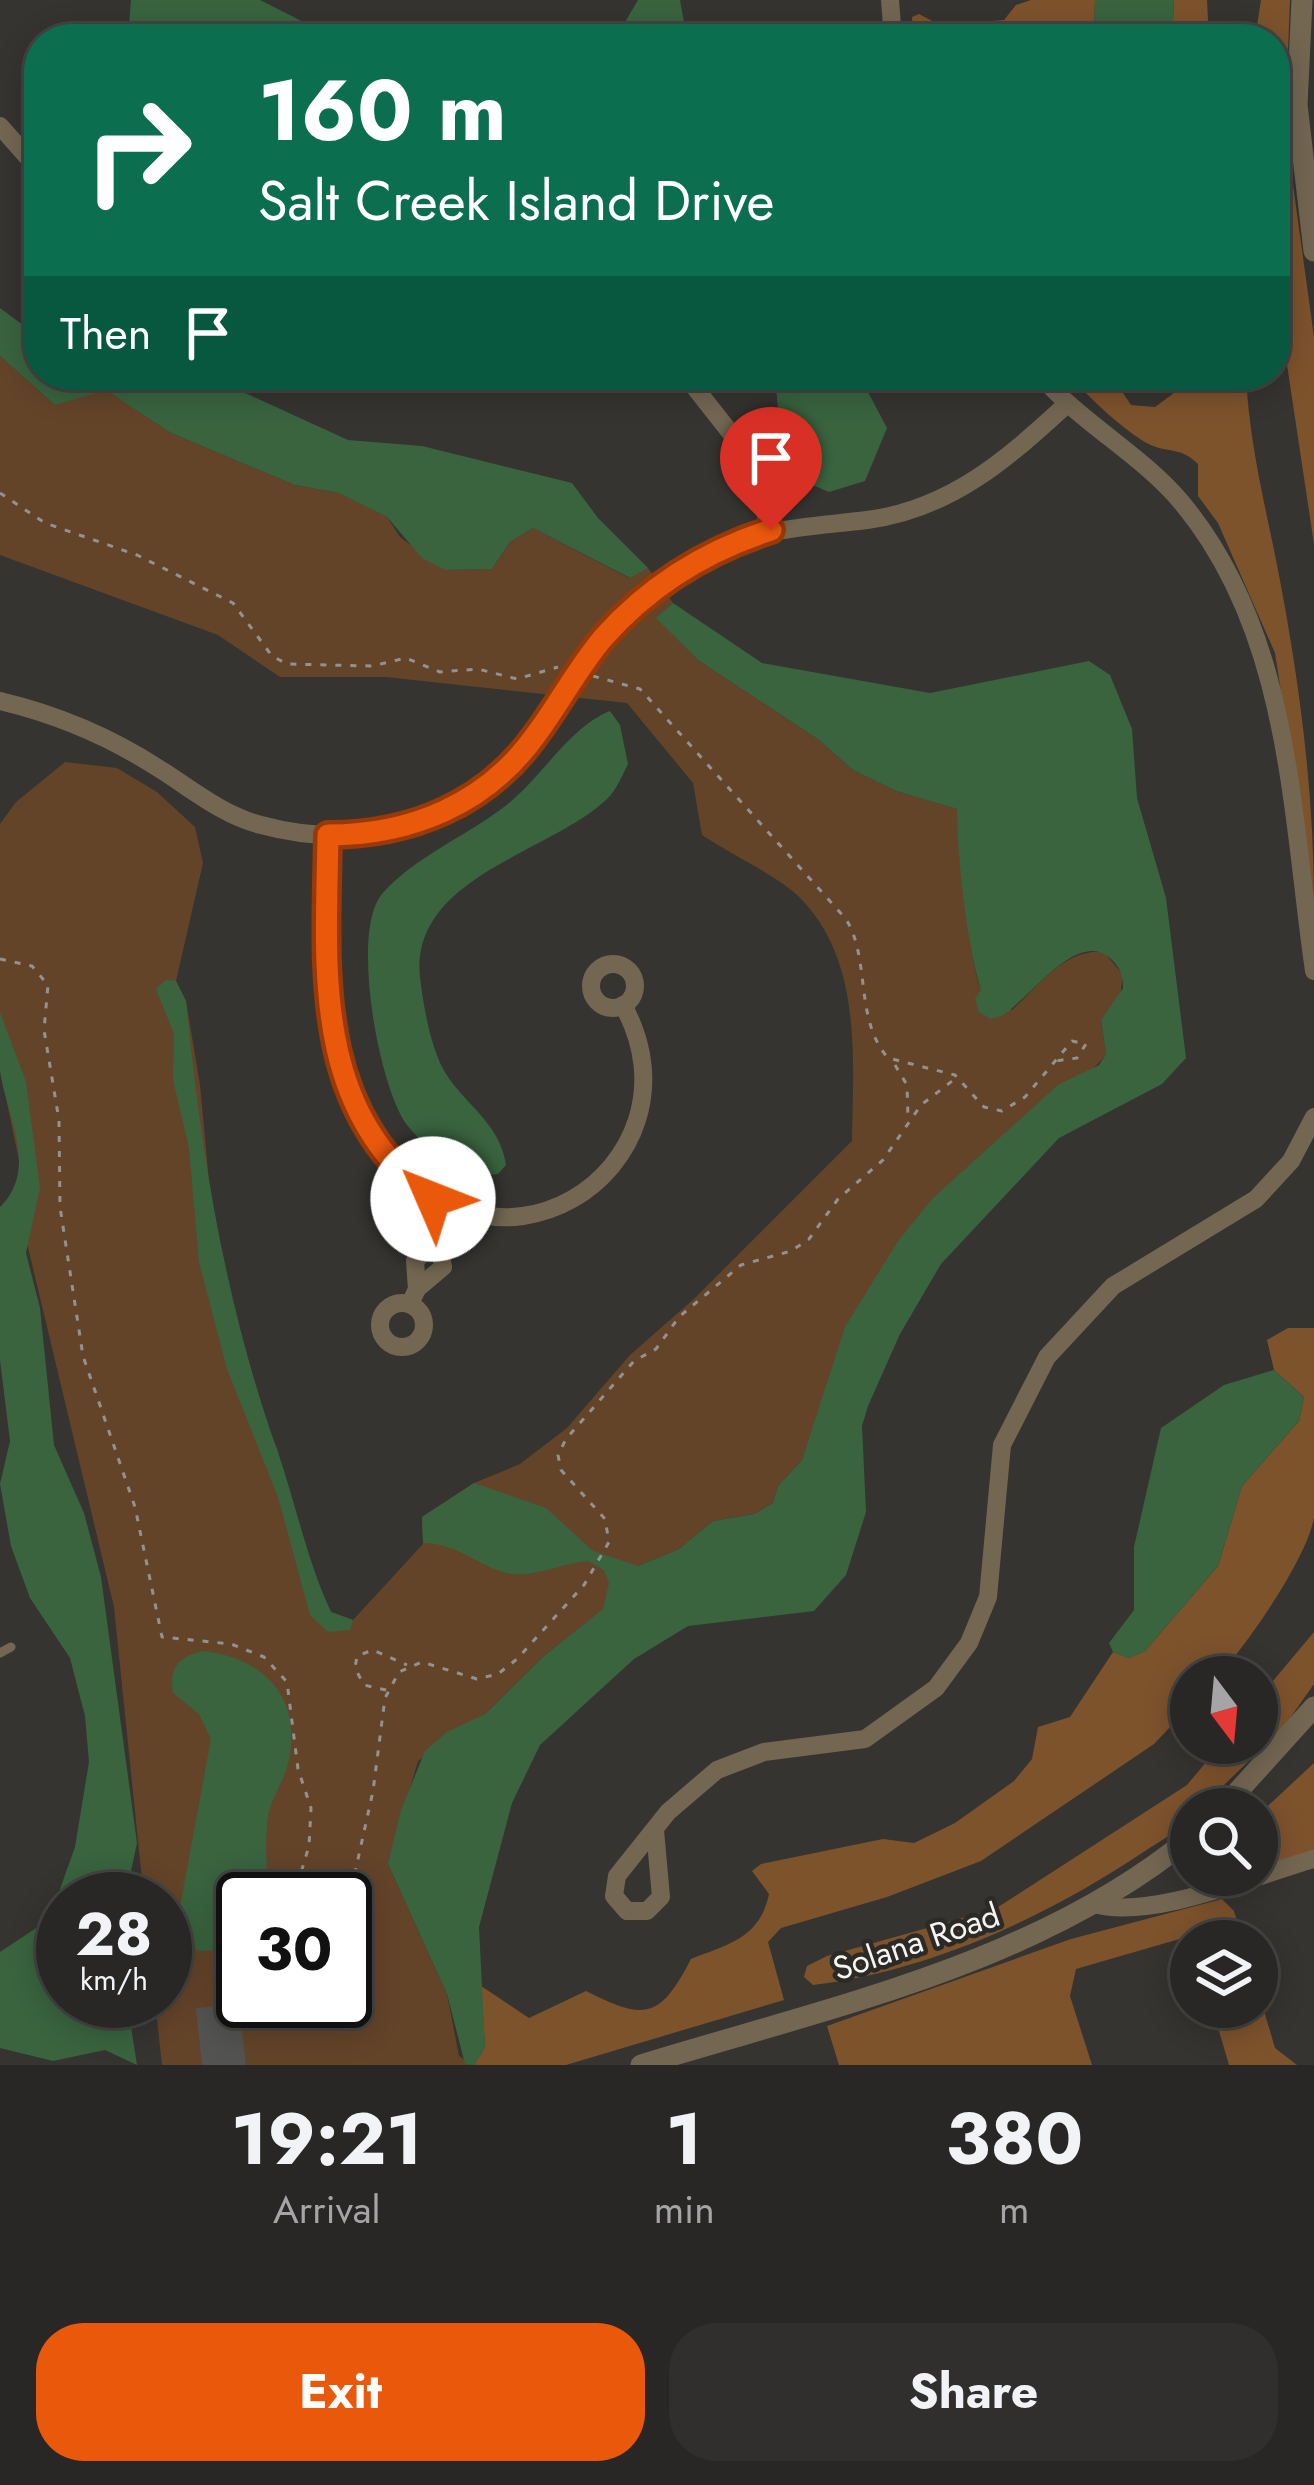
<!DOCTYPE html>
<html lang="en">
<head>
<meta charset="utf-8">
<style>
  body { margin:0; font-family:Jost,sans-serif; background:#302f2d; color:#f1f3f6; height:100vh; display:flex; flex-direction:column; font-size:45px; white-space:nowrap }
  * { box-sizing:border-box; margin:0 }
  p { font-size:39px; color:#a5a5a7 }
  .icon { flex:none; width:66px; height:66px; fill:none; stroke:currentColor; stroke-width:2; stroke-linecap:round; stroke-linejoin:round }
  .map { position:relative; height:2065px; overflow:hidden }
  .sheet { display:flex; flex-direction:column; background:#282725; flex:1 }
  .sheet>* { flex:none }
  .guide { position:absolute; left:24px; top:24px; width:1266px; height:366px; border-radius:48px; box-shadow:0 6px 30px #0003,0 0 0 3px #444442; background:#0b6e4f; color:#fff; overflow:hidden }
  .needle { width:78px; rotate:164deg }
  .fabs { position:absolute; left:1170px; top:1656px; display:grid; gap:24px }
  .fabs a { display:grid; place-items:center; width:108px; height:108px; border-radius:50%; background:#282725; box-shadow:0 6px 30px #0003,0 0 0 3px #444442; font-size:60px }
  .speed { position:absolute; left:36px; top:1872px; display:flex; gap:24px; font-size:60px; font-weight:700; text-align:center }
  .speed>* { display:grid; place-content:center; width:156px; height:156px; border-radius:50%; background:#282725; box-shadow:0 6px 30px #0003,0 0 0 3px #444442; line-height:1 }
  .speed small { font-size:30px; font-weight:400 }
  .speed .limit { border:6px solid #111; border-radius:18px; background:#fff; color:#111 }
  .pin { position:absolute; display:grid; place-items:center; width:102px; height:102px; color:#fff; margin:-123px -51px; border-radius:50% 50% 50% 0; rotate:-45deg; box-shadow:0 0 12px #0007 }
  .pin .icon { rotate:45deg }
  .me { position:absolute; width:132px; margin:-66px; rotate:314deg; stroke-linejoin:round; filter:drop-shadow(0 0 9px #0008) }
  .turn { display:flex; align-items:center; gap:42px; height:252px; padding:0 36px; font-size:54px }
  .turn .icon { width:156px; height:156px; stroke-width:2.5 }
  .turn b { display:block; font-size:84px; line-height:102px }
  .then { display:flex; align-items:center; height:114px; padding:0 36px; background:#0003; gap:24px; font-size:45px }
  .eta { display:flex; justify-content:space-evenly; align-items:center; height:204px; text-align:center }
  .eta b { font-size:72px; font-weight:700; line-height:84px }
  .button { display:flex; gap:24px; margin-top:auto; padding:24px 36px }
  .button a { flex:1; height:138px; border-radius:48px; background:#ea580c; color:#fff; font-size:48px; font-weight:700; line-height:138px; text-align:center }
  .button a+a { background:#302f2d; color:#f1f3f6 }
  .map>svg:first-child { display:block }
</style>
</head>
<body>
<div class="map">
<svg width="1314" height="2065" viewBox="0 0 1314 2065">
  <rect width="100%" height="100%" fill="#353431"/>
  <path fill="#634429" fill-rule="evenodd" d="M 0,356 L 54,404 L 106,389 L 171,433 L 295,485 L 339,493 L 387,517 L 400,537 L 445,570 L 492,569 L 510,542 L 533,528 L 629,578 L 648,568 L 673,603 L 657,618 L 698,660 L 819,740 L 853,770 L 896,791 L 957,809 C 957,834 971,973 981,988 C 986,997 1003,1004 1012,1010 C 1038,986 1065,948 1104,952 L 1123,975 L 1120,996 L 1101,1020 L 1106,1054 C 1092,1076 1056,1088 1032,1113 L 836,1361 L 802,1460 L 778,1486 L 773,1503 L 754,1514 L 713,1521 L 679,1549 L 638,1566 L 604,1609 L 544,1656 L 485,1714 L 418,1761 L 388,1864 L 447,1994 L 459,2056 L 474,2065 L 162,2065 L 155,2001 L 165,2001 L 165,1899 L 144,1899 L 114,1607 L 15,1193 L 21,1170 L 0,1069 L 0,824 L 16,802 L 65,762 L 117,768 L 157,792 L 195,827 L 203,863 L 176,981 L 186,1001 L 200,1085 L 213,1224 L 260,1410 L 277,1448 L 309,1565 L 331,1612 L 353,1620 L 423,1544 L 422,1517 L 474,1483 L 520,1464 L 567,1428 L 630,1355 L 695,1298 L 852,1141 C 853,1058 863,958 797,895 C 777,876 727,852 702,835 L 693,783 L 627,703 L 386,677 L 280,677 L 218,635 L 0,555 ZM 243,1899 L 345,1899 L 345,2001 L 243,2001 Z"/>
  <g fill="#7d532c">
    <path d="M 1031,0 L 1095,0 L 1094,39 L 913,39 L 912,17 L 919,14 L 940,25 L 1004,20 L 1016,5 Z"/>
    <path d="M 1174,0 L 1207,0 L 1209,39 L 1172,39 Z"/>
    <path d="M 1261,0 L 1290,0 L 1285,127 L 1314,337 L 1314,544 L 1275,285 L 1275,39 L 1255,39 Z"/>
    <path d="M 1070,375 L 1111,375 L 1131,405 L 1155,407 L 1198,375 L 1246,375 C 1249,441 1264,500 1277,565 C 1299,677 1314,790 1314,904 L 1275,653 L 1218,523 L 1198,496 L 1198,464 C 1182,448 1173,453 1153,446 C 1132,438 1084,394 1070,375 Z"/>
    <path d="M 1288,1328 L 1314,1328 C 1314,1389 1314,1457 1314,1517 C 1308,1557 1246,1647 1217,1677 L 1191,1677 L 1191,1705 L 1154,1744 L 981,1861 L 887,1897 L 781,1928 L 768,1942 L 784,2000 L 566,2065 L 474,2065 L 485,2047 L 481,1986 L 529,2018 L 586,1991 C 645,2021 660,2019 691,1959 C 729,1944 760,1938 769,1894 L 752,1871 L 761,1864 L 883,1839 L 914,1843 L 955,1823 L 1014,1781 L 1032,1759 L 1038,1727 L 1070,1717 L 1113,1652 L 1129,1658 L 1145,1651 L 1218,1566 L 1242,1486 L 1299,1421 L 1304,1397 L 1274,1370 L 1267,1340 Z"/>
    <path d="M 1314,1632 L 1314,1684 L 1283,1728 L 1199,1809 L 1191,1809 C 1187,1828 1161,1840 1145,1851 C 1048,1916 931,1971 813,1985 L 804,1977 L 807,1966 L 827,1956 L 995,1909 L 1187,1785 L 1222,1743 L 1257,1743 L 1257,1700 Z"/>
    <path d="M 1314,1763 L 1314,1851 L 1257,1867 L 1257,1816 Z"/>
    <path d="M 1222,1899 L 1234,1911 L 1243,1941 L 1191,1944 L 1183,1938 L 1076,1969 L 1070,1996 L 1092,2065 L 839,2065 L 827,2026 L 1071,1939 Z"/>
    <path d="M 1257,1987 L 1275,2048 L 1297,2065 L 1229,2065 L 1212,2007 L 1257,2007 Z"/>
  </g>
  <g fill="#39643e">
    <path d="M 131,0 L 260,0 L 337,39 L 128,39 Z"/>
    <path d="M 638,0 L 680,0 L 687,39 L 615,39 Z"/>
    <path d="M 1095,0 L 1174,0 L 1172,39 L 1094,39 Z"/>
    <path d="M 0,308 L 39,337 L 39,375 L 206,375 L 348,440 L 422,446 L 572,483 L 598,518 L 648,568 L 630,578 L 533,528 L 510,542 L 492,569 L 445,570 L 422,558 L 387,517 L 339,493 L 295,485 L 171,433 L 106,390 L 55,405 L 0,356 Z"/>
    <path d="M 775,375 L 859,375 L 887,428 L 865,481 L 829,492 L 794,477 L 781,444 Z"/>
    <path d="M 673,603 L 762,663 L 930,693 L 1089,661 L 1110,675 L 1132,729 L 1137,798 L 1166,898 L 1186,1058 L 1162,1084 L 1059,1138 L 941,1264 L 900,1334 L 868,1406 L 862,1426 L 866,1512 L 846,1575 L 814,1611 L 688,1626 L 634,1659 L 540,1745 L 512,1803 L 479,1927 L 485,2047 L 474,2065 L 465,2064 L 447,1994 L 388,1864 L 401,1810 L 425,1751 L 447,1732 L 485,1714 L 544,1656 L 603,1609 L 609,1583 L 604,1570 L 588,1561 C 561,1563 530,1580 503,1572 C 474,1563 456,1543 423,1543 L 422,1517 L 474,1483 L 546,1508 L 593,1551 L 638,1566 L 679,1549 L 713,1521 L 754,1514 L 773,1503 L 778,1486 L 802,1460 L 845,1327 L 898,1241 L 933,1198 L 1058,1085 L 1099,1065 L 1106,1054 L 1101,1020 L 1123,988 C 1123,976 1121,970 1113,961 C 1079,924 1029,1001 1001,1016 L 991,1019 L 979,1012 L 975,999 L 981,990 C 967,945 957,858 957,809 L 896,791 L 853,770 L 819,740 L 698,660 L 656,618 Z"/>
    <path d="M 610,711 L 620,725 L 628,764 C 623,774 617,788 610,796 C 556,852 410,875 420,977 C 423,1004 430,1043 442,1067 C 461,1103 500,1121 506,1165 L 498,1174 L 461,1177 C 443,1160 422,1144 407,1125 C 379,1088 350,932 382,894 C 415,856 471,834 509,803 C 543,775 571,726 610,711 Z"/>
    <path d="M 166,980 L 176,981 L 186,1001 C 201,1154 225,1302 276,1447 C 296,1503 306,1558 331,1612 L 353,1620 L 350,1630 L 328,1632 L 310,1615 L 278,1497 L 227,1369 L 199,1262 L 189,1148 L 173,1080 L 174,1034 L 156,989 Z"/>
    <path d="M 0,1012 L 26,1082 L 40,1188 L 26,1253 L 40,1308 L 54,1445 L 84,1513 L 101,1577 L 137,1843 L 125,1899 L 63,1899 L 63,2001 L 127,2001 L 137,2065 L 105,2050 L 53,2061 L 0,2048 L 0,1952 L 59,1913 L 60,1889 L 75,1847 L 89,1762 L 85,1716 L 70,1658 L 30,1598 L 11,1546 L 0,1484 L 10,1441 L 0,1360 L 0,1207 C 39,1168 7,1118 0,1071 C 0,1052 0,1031 0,1012 Z"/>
    <path d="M 1274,1370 L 1304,1397 L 1299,1421 L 1242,1486 L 1218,1566 L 1145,1651 L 1129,1658 L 1113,1652 L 1109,1643 L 1134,1610 L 1134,1547 L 1161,1428 L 1224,1385 Z"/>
    <path d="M 202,1651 C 264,1657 304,1699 288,1764 C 283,1782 272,1797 268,1816 C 264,1842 268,1872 267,1899 L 243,1899 L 243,1950 L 198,1951 L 180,1932 L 178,1918 L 211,1739 L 199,1714 L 173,1693 C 169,1667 178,1658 202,1651 Z"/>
  </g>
  <path fill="#535451" d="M 239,2004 L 246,2065 L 202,2065 L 196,2008 Z"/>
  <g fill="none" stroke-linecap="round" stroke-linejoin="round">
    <g stroke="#939290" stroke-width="3" stroke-dasharray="6 9" stroke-linecap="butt">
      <path d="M 0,493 L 45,523 L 137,555 L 233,603 L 272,656 L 287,664 L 372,666 L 406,658 L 440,672 L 478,669 L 517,679 L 558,667"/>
      <path d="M 593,676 L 640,689 L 846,919 C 871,960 854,1019 888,1058 L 955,1075 L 984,1107 L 1002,1111 L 1025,1097 L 1072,1041 L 1086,1044 L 1077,1058 L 1055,1061"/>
      <path d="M 0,959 L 32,966 L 48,985 L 44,1030 L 59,1120 L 60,1207 L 83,1356 L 135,1507 L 162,1637 L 231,1644 L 264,1657 L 287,1682 L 298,1769 L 311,1808 L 309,1846 L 293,1899"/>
      <path d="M 895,1065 L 907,1085 L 908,1118"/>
      <path d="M 386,1690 L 364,1685 L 355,1668 L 357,1656 L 373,1650 L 407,1665"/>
      <path d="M 345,1918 L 373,1791 L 385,1698 L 399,1672 L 422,1662 L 477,1679 L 498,1674 L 517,1659 L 584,1585 L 609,1542 L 605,1519 L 561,1470 L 558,1455 L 566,1439 L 634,1361 L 656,1349 L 679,1317 L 741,1265 L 791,1251 L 809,1239 L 838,1199 L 883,1160 L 921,1105 L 956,1078"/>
    </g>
    <path stroke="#736752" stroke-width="9" d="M 0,1653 L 11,1647"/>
    <g stroke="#736752" stroke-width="18">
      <path d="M 890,0 L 893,39"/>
      <path d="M 0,126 L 39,170"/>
      <path d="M 685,375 L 744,450 L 771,530"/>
      <path d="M 1040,375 C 1082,424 1141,454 1182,503 C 1290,633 1291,811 1314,971"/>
      <path d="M 0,701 C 55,714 110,737 158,768 C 192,789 222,815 261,825 C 354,850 453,829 519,757 C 544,730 559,696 580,667 C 614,621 658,581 709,554 C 760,527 812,527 867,520 C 951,509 1007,459 1067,404"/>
      <path d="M 328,835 C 327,900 317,972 331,1036 C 338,1069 354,1099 371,1128 C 481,1319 713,1168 623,1005"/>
      <circle cx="613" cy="986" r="22"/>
      <path d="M 417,1289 L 443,1267 L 438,1237"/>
      <circle cx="402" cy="1325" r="22"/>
      <path d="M 410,1304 L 417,1289 L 415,1261 L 438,1237"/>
      <path d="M 655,1830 L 661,1897 L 647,1911 L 627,1911 L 614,1896 L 617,1876 L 668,1812 L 717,1770 L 764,1752 L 865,1739 L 936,1688 L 969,1643 L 988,1597 L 1002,1445 L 1047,1357 L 1113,1286 L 1256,1199 L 1291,1161 L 1314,1117"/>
      <path d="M 1094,1904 C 1153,1920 1254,1876 1314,1859"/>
    </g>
    <g stroke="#736752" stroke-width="21">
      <path d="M 1302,0 L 1297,105 L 1314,251"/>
      <path d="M 1222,1809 L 1314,1707"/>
      <path d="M 641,2065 C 829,2007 1037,1964 1191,1837"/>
    </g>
  </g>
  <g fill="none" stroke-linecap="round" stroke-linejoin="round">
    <g stroke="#983908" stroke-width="30">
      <path id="route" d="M 433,1199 C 311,1110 326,968 328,835 C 411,835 486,804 535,736 C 559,704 577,669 603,638 C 649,586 705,551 771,530"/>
    </g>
    <use href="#route" stroke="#ea580c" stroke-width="21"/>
  </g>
  <g text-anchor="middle" stroke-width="9" stroke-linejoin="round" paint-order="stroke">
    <g font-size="33" fill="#f4f4f2" stroke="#2b2a27">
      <text transform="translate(916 1941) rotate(-19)" y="12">Solana Road</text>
    </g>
  </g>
</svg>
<div class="fabs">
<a><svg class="needle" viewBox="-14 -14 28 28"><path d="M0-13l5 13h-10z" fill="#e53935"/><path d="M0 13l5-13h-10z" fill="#a5a5a7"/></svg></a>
<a><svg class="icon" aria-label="search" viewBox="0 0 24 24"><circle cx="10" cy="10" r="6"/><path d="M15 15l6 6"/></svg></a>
<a><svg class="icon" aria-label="layers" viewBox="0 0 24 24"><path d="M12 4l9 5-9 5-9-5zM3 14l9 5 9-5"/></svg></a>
</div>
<div class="speed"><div>28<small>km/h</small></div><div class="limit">30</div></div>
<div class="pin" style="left:771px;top:530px;background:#d93025"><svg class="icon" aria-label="arrive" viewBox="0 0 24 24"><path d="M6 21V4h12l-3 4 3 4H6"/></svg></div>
<svg class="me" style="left:433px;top:1199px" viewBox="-20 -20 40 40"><circle r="19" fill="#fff"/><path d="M0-13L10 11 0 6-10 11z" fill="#ea580c"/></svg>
<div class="guide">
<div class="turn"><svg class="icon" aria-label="right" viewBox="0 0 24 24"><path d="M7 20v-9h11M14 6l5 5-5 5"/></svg><div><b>160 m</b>Salt Creek Island Drive</div></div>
<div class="then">Then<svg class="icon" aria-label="arrive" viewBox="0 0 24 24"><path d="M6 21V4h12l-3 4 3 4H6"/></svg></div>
</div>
</div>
<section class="sheet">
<div class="eta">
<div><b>19:21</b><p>Arrival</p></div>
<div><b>1</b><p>min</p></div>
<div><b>380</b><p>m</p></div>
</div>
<div class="button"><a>Exit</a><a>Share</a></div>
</section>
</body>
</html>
